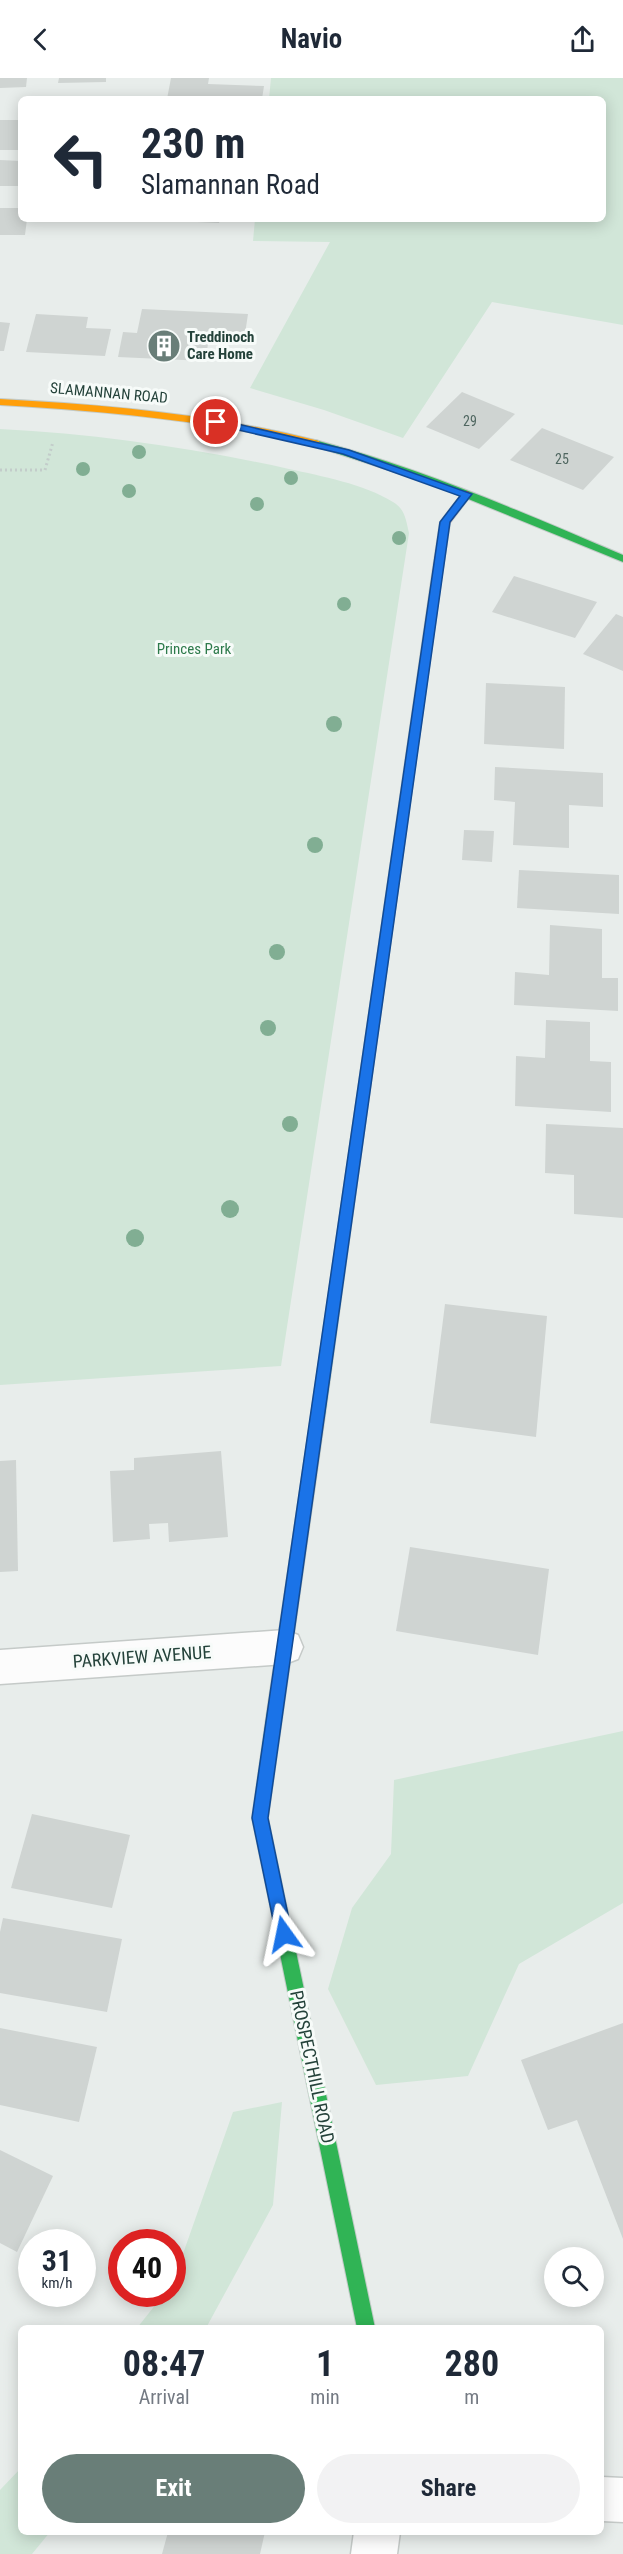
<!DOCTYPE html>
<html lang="en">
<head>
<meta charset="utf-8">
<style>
  body { margin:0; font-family:"Roboto Condensed",sans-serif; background:#f2f2f3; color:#1f2937; height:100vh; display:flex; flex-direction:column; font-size:22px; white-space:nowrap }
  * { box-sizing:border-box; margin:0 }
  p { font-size:20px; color:#747a83 }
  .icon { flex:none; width:33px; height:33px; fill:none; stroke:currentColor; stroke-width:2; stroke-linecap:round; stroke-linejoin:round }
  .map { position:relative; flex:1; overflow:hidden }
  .drawer { position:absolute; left:18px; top:2247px; width:586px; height:210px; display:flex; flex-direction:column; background:#fff; border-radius:9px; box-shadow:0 3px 15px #0003 }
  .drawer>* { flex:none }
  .hud { position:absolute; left:18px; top:18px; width:588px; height:126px; border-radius:9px; box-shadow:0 3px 15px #0003; background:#fff; color:#1f2937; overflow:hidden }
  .controls { position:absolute; left:544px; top:2169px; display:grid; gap:12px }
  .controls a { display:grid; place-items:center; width:60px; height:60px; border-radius:50%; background:#fff; box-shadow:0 3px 15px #0003; font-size:30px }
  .speed { position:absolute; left:18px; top:2151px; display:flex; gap:12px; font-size:30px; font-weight:700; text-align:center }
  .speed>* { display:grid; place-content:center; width:78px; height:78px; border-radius:50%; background:#fff; box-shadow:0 3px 15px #0003; line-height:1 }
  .speed small { font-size:15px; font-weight:400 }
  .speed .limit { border:9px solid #d22; background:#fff; color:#111 }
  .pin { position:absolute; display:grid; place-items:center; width:51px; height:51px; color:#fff; margin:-26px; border:3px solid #fff; border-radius:50%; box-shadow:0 2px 6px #0007 }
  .me { position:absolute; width:66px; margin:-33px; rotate:348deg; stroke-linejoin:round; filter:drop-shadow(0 0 4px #0008) }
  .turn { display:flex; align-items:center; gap:21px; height:126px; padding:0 24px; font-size:27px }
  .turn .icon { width:78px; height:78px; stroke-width:2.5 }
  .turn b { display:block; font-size:42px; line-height:51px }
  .eta { display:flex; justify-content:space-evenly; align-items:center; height:102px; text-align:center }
  .eta b { font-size:36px; font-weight:700; line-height:42px }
  .button { display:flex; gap:12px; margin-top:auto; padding:12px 24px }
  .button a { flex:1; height:69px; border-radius:36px; background:#697e78; color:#fff; font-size:24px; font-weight:700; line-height:69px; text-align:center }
  .button a+a { background:#f2f2f3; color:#1f2937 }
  header { display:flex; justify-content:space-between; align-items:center; height:78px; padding:0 24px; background:#fff; font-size:27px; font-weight:700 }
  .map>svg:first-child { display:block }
</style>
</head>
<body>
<header><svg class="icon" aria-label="back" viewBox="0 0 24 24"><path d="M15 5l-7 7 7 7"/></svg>Navio<svg class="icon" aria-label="share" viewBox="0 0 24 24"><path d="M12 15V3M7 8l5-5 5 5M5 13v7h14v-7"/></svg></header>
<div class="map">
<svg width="623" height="2476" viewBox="0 0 623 2476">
  <rect width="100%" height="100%" fill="#e8edeb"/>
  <g fill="#d1e6d8">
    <path d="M 271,0 L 623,0 L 623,247 L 492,224 L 403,360 L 324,332 L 250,310 L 330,164 L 253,163 L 255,141 L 603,141 L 603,21 L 269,21 Z"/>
    <path d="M 0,351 C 97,356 194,370 289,391 C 321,398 364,406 393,424 C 405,431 406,442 409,455 L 281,1288 L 0,1307 Z"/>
    <path d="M 623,1653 L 623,1825 L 519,1886 L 468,1998 L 376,2007 L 328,1911 L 352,1830 L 391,1776 L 394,1702 Z"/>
    <path d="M 282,2024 L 273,2127 L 206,2250 L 137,2250 L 164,2216 L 172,2216 L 173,2204 L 233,2034 Z"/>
    <path d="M 21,2390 L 21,2454 L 50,2454 L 32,2476 L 0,2476 L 0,2412 Z"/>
  </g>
  <g fill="#cfd4d2">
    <path d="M 0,0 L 27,0 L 26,9 L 0,10 Z"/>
    <path d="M 59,0 L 106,0 L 106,4 L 58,5 Z"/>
    <path d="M 171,0 L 209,0 L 208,6 L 264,8 L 262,21 L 167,21 Z"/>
    <rect x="0" y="42" width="21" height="30"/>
    <path d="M 0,82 L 21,83 L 21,108 L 0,108 Z"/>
    <path d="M 0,130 L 21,130 L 21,141 L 27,141 L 25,157 L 0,157 Z"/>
    <path d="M 176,141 L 220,141 L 219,145 L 176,143 Z"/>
    <path d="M 142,231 L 248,236 L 245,256 L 210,255 L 205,283 L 118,279 L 123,254 L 137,255 Z"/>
    <path d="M 36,236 L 88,239 L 86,250 L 111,251 L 105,278 L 26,274 Z"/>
    <path d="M 0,244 L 10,245 L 4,273 L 0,273 Z"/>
    <path d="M 462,314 L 515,336 L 479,371 L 426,349 Z"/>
    <path d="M 542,350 L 614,379 L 583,412 L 510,382 Z"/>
    <path d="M 514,498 L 597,524 L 575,560 L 492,534 Z"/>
    <path d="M 616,536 L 623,539 L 623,593 L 583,576 Z"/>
    <path d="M 486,605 L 565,609 L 564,671 L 484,666 Z"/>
    <path d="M 495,689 L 603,695 L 603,729 L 569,727 L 569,770 L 513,767 L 515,724 L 494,722 Z"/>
    <path d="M 464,752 L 494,753 L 492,784 L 462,782 Z"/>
    <path d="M 519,792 L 619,797 L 619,836 L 517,830 Z"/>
    <path d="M 550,847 L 602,851 L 602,900 L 618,900 L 618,933 L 514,927 L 515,894 L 549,897 Z"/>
    <path d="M 546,942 L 590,944 L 590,983 L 611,984 L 611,1034 L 515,1028 L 516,978 L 545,980 Z"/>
    <path d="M 546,1046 L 623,1050 L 623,1140 L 574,1136 L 574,1097 L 545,1095 Z"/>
    <path d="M 445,1226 L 547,1238 L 536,1359 L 430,1345 Z"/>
    <path d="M 221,1373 L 228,1459 L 169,1464 L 168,1445 L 149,1446 L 150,1461 L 113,1464 L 110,1393 L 134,1392 L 134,1380 Z"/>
    <path d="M 16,1382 L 18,1493 L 0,1494 L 0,1383 Z"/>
    <path d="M 410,1469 L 549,1491 L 538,1577 L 396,1553 Z"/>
    <path d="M 32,1736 L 130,1757 L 112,1830 L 11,1810 Z"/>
    <path d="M 3,1840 L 122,1861 L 107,1934 L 0,1915 L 0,1854 Z"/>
    <path d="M 623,1945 L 623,2161 L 577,2042 L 548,2052 L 521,1982 Z"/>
    <path d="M 0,1950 L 97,1969 L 79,2044 L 0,2027 Z"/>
    <path d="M 0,2072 L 53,2098 L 17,2174 L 0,2165 Z"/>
    <path d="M 168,2454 L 265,2454 L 260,2476 L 162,2476 Z"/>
  </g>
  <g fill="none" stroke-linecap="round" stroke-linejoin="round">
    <g stroke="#c5cac8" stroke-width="3">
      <g id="street">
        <path d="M 285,1552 L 298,1557 L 303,1569 L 298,1581 L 285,1586 L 0,1606 L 0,1572 Z"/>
        <path d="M 602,2399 L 623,2400 L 623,2444 L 602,2443 Z"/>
        <path d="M 354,2454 L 400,2454 L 397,2476 L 351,2476 Z"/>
      </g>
    </g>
    <g stroke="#c3cbc8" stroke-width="2">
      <g id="fast">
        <path d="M 315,362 C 421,390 522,434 623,477 L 623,484 L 429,405 L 311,367 L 310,365 Z"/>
        <path d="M 364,1006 L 370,1011 L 325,1337 L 323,1341 L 318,1343 L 313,1341 L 311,1337 L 358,1011 Z"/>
        <path d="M 275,1627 L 280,1629 L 283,1634 L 268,1740 L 375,2250 L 357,2250 L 252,1740 L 267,1634 L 270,1629 Z"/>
      </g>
    </g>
    <g stroke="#c3cbc8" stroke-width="2">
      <g id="slow">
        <path d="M 0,321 C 107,327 214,336 319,363 L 320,365 L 315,368 C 211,343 107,333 0,327 Z"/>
        <path d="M 437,494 L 442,497 L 370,1011 L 364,1016 L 358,1011 L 432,497 Z"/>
        <path d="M 318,1331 L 323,1333 L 325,1337 L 283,1634 L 280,1639 L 275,1641 L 270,1639 L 267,1634 L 311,1337 L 313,1333 Z"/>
      </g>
    </g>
    <g stroke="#c3cbc8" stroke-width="2">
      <path id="jam" d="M 467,413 L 472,416 L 450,445 L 442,497 L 437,500 L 433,499 L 432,497 L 440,444 L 463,414 Z"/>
    </g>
    <path stroke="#c3ccca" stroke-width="3" stroke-dasharray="2 3" stroke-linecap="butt" d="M 0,392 L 45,392 L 53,364"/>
    <use href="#street" fill="#fcfcfc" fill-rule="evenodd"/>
    <use href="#fast" fill="#30b455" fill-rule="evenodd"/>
    <use href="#slow" fill="#ff9f0a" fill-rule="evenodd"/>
    <use href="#jam" fill="#e5322d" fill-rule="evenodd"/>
  </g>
  <g fill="#81ae93">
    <circle cx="139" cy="374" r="7"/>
    <circle cx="83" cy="391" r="7"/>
    <circle cx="291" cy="400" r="7"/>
    <circle cx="129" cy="413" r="7"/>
    <circle cx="257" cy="426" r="7"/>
    <circle cx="399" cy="460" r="7"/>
    <circle cx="344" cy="526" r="7"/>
    <circle cx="334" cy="646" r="8"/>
    <circle cx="315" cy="767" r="8"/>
    <circle cx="277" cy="874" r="8"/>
    <circle cx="268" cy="950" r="8"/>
    <circle cx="290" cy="1046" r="8"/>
    <circle cx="230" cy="1131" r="9"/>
    <circle cx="135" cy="1160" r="9"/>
  </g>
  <path fill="#1a73e8" stroke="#114b97" stroke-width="1.5" d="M 216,341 L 349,372 L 472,416 L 450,444 L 268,1740 L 292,1856 L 290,1862 L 284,1864 L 278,1862 L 276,1856 L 252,1740 L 440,444 L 460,418 L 343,376 L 212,346 L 212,342 Z"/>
  <defs>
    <g id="building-disc" transform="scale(1.725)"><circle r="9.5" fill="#697e78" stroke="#f7fbf9"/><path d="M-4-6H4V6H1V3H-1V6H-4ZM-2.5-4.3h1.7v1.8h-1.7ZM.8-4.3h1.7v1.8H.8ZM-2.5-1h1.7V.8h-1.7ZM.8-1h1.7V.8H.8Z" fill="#fff"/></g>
  </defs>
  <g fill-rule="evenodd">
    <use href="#building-disc" x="164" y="268"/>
  </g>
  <g text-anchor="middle" stroke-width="6" stroke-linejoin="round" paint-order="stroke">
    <g font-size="14" fill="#506761">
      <text x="470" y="348">29</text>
      <text x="562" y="386">25</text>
    </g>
    <g font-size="15" font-weight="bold" fill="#24423a" stroke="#f7fbf9" text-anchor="start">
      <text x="187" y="264">Treddinoch<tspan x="187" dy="17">Care Home</tspan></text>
    </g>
    <g font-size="15" fill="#24423a" stroke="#f7fbf9">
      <text transform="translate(109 315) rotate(5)" y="5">SLAMANNAN ROAD</text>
    </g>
    <g font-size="15" fill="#2d7a4b" stroke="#f7fbf9">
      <text x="194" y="576">Princes Park</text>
    </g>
    <g font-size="18" fill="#24423a" stroke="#f7fbf9">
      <text transform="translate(142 1579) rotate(-4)" y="6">PARKVIEW AVENUE</text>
      <text transform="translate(312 1989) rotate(78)" y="6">PROSPECTHILL ROAD</text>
    </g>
  </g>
</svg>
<div class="controls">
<a><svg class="icon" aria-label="search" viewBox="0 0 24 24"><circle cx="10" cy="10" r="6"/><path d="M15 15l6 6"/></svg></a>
</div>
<div class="speed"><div>31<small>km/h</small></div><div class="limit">40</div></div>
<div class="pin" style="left:216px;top:344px;background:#d93025"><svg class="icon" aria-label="arrive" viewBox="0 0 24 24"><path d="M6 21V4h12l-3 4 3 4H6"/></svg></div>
<svg class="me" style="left:284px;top:1856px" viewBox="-20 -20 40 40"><path d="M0-17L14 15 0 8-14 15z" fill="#1a73e8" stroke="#fff" stroke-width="4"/></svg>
<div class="hud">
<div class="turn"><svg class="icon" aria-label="left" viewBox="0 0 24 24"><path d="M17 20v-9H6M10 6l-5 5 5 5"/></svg><div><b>230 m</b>Slamannan Road</div></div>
</div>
<section class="drawer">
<div class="eta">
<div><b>08:47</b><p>Arrival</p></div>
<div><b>1</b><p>min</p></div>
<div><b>280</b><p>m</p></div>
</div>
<div class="button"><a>Exit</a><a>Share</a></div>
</section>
</div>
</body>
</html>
